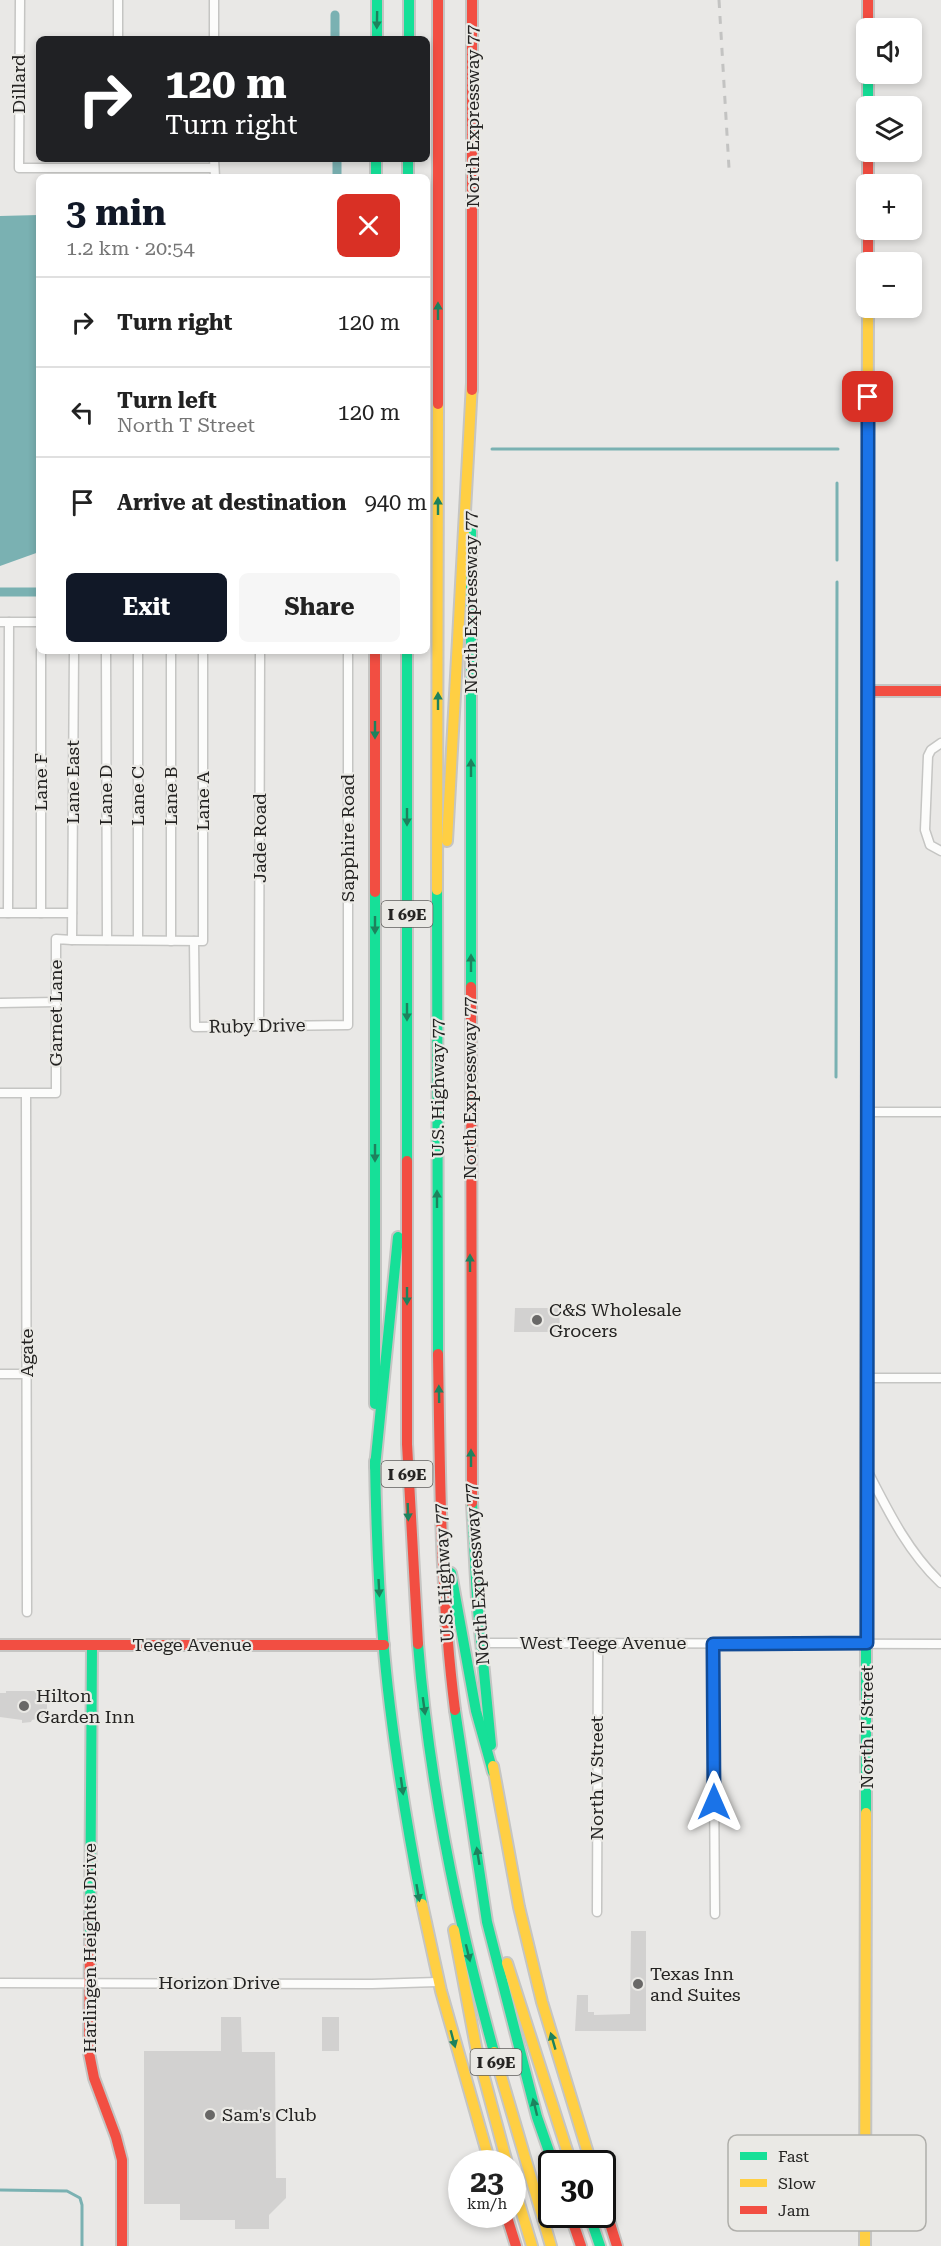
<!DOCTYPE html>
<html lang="en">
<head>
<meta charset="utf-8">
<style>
  body { margin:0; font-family:"Roboto Serif",serif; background:#f6f6f6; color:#222; height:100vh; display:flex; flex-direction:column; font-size:22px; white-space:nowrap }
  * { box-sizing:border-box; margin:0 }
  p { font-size:20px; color:#767676 }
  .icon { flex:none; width:33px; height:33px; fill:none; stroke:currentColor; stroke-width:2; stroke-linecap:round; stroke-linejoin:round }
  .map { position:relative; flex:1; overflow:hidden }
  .drawer { position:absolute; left:36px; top:174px; width:394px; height:480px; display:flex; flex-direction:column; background:#fff; border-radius:9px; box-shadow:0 3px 9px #0003 }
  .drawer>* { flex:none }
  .top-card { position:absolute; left:36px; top:36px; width:394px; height:126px; border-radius:9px; box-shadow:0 3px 9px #0003; background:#202124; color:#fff; overflow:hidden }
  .tools { position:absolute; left:856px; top:18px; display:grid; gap:12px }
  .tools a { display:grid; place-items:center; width:66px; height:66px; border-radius:9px; background:#fff; box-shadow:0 3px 9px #0003; font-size:30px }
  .speed { position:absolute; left:448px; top:2150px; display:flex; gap:12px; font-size:30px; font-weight:700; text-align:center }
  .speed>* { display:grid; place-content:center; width:78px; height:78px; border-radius:50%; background:#fff; box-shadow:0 3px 9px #0003; line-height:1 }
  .speed small { font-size:15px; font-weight:400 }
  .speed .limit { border:3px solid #111; border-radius:9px; background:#fff; color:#111 }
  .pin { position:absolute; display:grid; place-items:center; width:51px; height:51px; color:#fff; margin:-26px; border-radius:12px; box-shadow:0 3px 9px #0006 }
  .me { position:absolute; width:66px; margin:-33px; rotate:0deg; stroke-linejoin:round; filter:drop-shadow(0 0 4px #0008) }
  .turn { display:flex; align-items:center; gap:21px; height:126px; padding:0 30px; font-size:27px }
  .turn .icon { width:78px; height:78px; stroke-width:2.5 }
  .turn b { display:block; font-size:42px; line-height:51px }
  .round { display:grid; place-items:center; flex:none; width:63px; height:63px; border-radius:9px; background:#f6f6f6 }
  .head { display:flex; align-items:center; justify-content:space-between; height:102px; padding:0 30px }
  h1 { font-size:36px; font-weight:700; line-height:45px; color:#111827 }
  .action { display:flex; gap:12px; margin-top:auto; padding:12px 30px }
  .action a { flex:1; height:69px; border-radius:9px; background:#111827; color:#fff; font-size:24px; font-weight:700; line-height:69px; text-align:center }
  .action a+a { background:#f6f6f6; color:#222 }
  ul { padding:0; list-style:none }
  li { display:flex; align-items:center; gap:18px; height:90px; padding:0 30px; border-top:2px solid #e0e0e0 }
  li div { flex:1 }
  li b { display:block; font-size:22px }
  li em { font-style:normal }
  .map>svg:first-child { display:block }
</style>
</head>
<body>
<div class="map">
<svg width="941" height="2246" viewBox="0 0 941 2246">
  <rect width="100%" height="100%" fill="#e9e8e6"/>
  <path fill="#7ab1b2" d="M 39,215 L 39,552 L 0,566 L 0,216 Z"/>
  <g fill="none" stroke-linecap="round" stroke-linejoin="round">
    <g stroke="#7ab1b2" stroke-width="3">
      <path d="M 492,449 L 838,449"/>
      <path d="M 837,560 L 837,483"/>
      <path d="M 836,1077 L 837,582"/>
      <path d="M 0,2190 L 67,2191 L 80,2198 L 82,2205 L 82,2246"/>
    </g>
    <g stroke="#7ab1b2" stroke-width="9">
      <path d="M 335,15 L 335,39"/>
      <path d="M 337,159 L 337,177"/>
      <path d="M 0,592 L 39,592"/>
    </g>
  </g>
  <g fill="#d2d1d0">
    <path d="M 515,1308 L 559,1308 L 560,1332 L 514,1332 Z"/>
    <path d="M 6,1691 L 37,1691 L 37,1693 L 43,1693 L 43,1696 L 47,1696 L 47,1716 L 32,1720 L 31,1722 L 22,1723 L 22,1720 L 0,1717 L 0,1693 L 6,1693 Z"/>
    <path d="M 631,1931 L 646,1931 L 646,2031 L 575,2031 L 577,1995 L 588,1995 L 588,2012 L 594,2012 L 594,2015 L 630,2014 Z"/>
    <path d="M 221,2017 L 241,2017 L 242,2052 L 275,2052 L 276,2178 L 286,2178 L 286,2198 L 269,2215 L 269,2229 L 235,2229 L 235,2220 L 180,2220 L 180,2204 L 144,2204 L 144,2051 L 221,2051 Z"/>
    <rect x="322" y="2017" width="17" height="34"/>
  </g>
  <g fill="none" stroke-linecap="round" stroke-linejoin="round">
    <g stroke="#c5c5c3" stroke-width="11">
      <g id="street">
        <path d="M 20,0 L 19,168 L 214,168"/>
        <path d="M 214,0 L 214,39"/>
        <path d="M 118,39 L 118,0"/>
        <path d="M 214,159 L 215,177"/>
        <path d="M 0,622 L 39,622"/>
        <path d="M 106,651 L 107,940"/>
        <path d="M 138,651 L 138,940"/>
        <path d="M 941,743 L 931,750 L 928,756 L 925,830 L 930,845 L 941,851"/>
        <path d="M 0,913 L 72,913"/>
        <path d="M 8,913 L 9,622"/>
        <path d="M 41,913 L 41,651"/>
        <path d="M 72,940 L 203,941 L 203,651"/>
        <path d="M 171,941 L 171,651"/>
        <path d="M 194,941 L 195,1027 L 348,1025 L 348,651"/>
        <path d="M 0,1003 L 56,1002"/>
        <path d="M 259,1026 L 260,651"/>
        <path d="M 0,1093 L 56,1093 L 56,939 L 72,940 L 74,651"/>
        <path d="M 26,1094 L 27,1612"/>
        <path d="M 868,1112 L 941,1112"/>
        <path d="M 0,1374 L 28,1374"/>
        <path d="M 867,1378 L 941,1378"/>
        <path d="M 867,1470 C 888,1511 908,1552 941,1583"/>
        <path d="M 481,1643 L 941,1644"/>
        <path d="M 713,1644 L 715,1914"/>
        <path d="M 597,1912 L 598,1643"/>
        <path d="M 0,1983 L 372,1984 L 437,1982"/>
      </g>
    </g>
    <g stroke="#c5c5c3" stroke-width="14">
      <g id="fast">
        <path d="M 377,0 L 377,39"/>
        <path d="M 409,0 L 409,39"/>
        <path d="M 868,74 L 868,106"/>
        <path d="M 376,159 L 376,177"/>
        <path d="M 408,159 L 408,177"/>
        <path d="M 471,531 L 471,987"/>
        <path d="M 407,651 L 407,1161"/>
        <path d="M 437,890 L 438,1354"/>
        <path d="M 375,892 L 375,1404"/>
        <path d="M 867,1063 L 867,712"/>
        <path d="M 375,1461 C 376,1520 378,1579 383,1638 C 390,1727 405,1816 422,1904"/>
        <path d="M 375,1467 L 398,1237"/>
        <path d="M 472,1503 L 477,1599 L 491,1745"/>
        <path d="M 451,1573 L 476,1711 L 493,1772"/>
        <path d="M 418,1644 C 429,1783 457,1918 494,2052"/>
        <path d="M 455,1710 L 487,1922 L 537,2117 L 553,2163"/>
        <path d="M 866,1813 L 866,1457"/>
        <path d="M 90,1940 L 92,1645"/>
        <path d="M 589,2214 L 600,2246"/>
      </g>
    </g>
    <g stroke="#c5c5c3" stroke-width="14">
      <g id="slow">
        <path d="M 867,712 L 868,308"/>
        <path d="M 447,841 L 472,383"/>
        <path d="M 437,890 L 438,404"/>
        <path d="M 493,1766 L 519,1907 L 542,2002 L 591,2163"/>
        <path d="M 422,1904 L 441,1991 L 490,2163"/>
        <path d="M 454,1930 L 476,2047 L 507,2163"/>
        <path d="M 507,1963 L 571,2163"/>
        <path d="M 494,2052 L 551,2246"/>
        <path d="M 513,2183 L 532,2246"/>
        <path d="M 865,2246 L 866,1813"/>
      </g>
    </g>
    <g stroke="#c5c5c3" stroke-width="14">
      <g id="jam">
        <path d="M 472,0 L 472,390"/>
        <path d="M 868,0 L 868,28"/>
        <path d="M 868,152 L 868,184"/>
        <path d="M 868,230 L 868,262"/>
        <path d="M 438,404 L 438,0"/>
        <path d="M 375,651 L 375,892"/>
        <path d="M 868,691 L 941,691"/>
        <path d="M 471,987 L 472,1503"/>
        <path d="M 407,1161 L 407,1444 L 418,1644"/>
        <path d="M 438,1354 C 440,1473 440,1592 455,1710"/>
        <path d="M 866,1457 L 867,1063"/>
        <path d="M 0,1645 L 384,1645"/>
        <path d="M 90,1940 L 89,2053 L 94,2078 L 116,2137 L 122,2160 L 122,2246"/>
        <path d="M 603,2201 L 617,2246"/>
        <path d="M 506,2214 L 516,2246"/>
        <path d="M 570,2214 L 581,2246"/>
      </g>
    </g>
    <use href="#street" stroke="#fcfcfb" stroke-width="8"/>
    <use href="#fast" stroke="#16e098" stroke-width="10"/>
    <use href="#slow" stroke="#ffcf43" stroke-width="10"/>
    <use href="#jam" stroke="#f24e42" stroke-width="10"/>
    <path stroke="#c3c3c2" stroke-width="3" stroke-dasharray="8 8" stroke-linecap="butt" d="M 719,0 L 729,168"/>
  </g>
  <defs><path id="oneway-solid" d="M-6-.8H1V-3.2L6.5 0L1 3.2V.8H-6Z" transform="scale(1.5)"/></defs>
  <g fill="#1d825d">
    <use href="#oneway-solid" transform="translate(377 20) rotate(91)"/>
    <use href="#oneway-solid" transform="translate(438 311) rotate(-90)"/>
    <use href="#oneway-solid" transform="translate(438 506) rotate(-90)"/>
    <use href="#oneway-solid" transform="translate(438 701) rotate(-90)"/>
    <use href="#oneway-solid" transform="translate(375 730) rotate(90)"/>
    <use href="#oneway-solid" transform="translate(471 768) rotate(-90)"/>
    <use href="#oneway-solid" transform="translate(407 817) rotate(90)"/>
    <use href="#oneway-solid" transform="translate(375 925) rotate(90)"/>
    <use href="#oneway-solid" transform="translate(471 963) rotate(-90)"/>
    <use href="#oneway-solid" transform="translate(407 1012) rotate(90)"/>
    <use href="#oneway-solid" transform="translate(375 1153) rotate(90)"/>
    <use href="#oneway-solid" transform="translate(437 1199) rotate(-90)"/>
    <use href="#oneway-solid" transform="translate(470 1263) rotate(-90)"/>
    <use href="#oneway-solid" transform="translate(407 1296) rotate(90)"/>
    <use href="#oneway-solid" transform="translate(439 1394) rotate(-91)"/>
    <use href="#oneway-solid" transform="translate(471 1458) rotate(-90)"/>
    <use href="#oneway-solid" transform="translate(408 1512) rotate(88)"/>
    <use href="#oneway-solid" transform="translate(379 1588) rotate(87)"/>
    <use href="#oneway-solid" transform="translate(424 1706) rotate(82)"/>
    <use href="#oneway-solid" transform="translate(402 1786) rotate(82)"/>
    <use href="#oneway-solid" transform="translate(478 1856) rotate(-99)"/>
    <use href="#oneway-solid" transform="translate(418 1893) rotate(80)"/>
    <use href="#oneway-solid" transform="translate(468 1953) rotate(76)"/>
    <use href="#oneway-solid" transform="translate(453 2039) rotate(75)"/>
    <use href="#oneway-solid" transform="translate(553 2041) rotate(-106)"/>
    <use href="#oneway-solid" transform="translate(535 2107) rotate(-104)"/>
  </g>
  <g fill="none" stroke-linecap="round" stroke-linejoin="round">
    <g stroke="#114b97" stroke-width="15">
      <path id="route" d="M 714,1802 L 713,1644 L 867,1643 L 868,397"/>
    </g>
    <use href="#route" stroke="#1a73e8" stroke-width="10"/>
  </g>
  <g fill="#696867" stroke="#eae9e5" stroke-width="2">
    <circle cx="537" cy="1320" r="6"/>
    <circle cx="24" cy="1706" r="6"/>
    <circle cx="638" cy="1984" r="6"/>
    <circle cx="210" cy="2115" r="6"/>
  </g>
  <g text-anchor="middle" stroke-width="4.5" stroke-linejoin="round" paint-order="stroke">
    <g fill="#eae9e5" stroke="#5f5e5c" stroke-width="1.5">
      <rect x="381.5" y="901" width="51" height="26" rx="4.5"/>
      <rect x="381.5" y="1461" width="51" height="26" rx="4.5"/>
      <rect x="470.5" y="2049" width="51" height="26" rx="4.5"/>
    </g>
    <g font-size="16" font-weight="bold" fill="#242322">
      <text x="407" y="920">I 69E</text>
      <text x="407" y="1480">I 69E</text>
      <text x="496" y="2068">I 69E</text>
    </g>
    <g font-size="18" fill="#242322" stroke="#eae9e5">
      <text transform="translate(19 84) rotate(-90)" y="6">Dillard</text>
      <text transform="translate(473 116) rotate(-90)" y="6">North Expressway 77</text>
      <text transform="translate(471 602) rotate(-90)" y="6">North Expressway 77</text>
      <text transform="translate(41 782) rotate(-90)" y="6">Lane F</text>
      <text transform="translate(73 782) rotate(-90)" y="6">Lane East</text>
      <text transform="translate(106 795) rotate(-90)" y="6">Lane D</text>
      <text transform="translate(138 796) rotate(-90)" y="6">Lane C</text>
      <text transform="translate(171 796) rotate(-90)" y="6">Lane B</text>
      <text transform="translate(203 801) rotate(-90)" y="6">Lane A</text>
      <text transform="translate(260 838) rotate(-90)" y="6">Jade Road</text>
      <text transform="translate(348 838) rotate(-90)" y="6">Sapphire Road</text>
      <text transform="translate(56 1013) rotate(-90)" y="6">Garnet Lane</text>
      <text transform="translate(257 1026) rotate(-1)" y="6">Ruby Drive</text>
      <text transform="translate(438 1088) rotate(-90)" y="6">U.S. Highway 77</text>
      <text transform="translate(470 1088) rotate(-90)" y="6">North Expressway 77</text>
      <text transform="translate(27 1353) rotate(-90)" y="6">Agate</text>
      <text transform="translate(444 1573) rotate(-93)" y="6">U.S. Highway 77</text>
      <text transform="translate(477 1574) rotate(-94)" y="6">North Expressway 77</text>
      <text x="603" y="1649">West Teege Avenue</text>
      <text x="192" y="1651">Teege Avenue</text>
      <text transform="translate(867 1727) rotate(-90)" y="6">North T Street</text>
      <text transform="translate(597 1778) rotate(-90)" y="6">North V Street</text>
      <text transform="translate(90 1948) rotate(-90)" y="6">Harlingen Heights Drive</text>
      <text x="219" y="1989">Horizon Drive</text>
    </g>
    <g font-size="18" fill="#242322" stroke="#eae9e5" text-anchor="start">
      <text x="549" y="1316">C&amp;S Wholesale<tspan x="549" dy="21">Grocers</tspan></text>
      <text x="36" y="1702">Hilton<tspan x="36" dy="21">Garden Inn</tspan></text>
      <text x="650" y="1980">Texas Inn<tspan x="650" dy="21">and Suites</tspan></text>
      <text x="222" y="2121">Sam's Club</text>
    </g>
  </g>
  <rect x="728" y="2135" width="198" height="96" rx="9" fill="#eae9e5" stroke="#afaeaa" stroke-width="1.5"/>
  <rect x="740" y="2152" width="27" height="8" fill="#16e098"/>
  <rect x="740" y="2179" width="27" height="8" fill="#ffcf43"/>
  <rect x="740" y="2206" width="27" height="8" fill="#f24e42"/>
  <g font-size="16" fill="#242322">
    <text x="778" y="2162">Fast</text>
    <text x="778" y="2189">Slow</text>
    <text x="778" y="2216">Jam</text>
  </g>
</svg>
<div class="tools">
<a><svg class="icon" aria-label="sound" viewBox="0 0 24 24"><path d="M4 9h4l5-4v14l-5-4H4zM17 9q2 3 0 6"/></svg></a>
<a><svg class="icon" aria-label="layers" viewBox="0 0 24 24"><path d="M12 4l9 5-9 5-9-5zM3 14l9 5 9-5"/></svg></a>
<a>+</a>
<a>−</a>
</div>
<div class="speed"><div>23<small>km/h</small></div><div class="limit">30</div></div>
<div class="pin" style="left:868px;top:397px;background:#d93025"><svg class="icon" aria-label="arrive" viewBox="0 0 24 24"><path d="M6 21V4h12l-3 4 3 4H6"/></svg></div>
<svg class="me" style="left:714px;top:1802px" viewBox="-20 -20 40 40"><path d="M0-17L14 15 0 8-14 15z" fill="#1a73e8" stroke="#fff" stroke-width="4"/></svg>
<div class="top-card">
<div class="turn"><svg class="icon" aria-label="right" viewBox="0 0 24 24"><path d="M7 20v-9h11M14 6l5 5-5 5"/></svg><div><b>120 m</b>Turn right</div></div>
</div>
<section class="drawer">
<div class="head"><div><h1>3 min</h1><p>1.2 km · 20:54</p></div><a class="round" style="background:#d93025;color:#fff"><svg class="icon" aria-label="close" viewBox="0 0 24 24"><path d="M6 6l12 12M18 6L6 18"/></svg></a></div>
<ul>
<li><svg class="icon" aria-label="right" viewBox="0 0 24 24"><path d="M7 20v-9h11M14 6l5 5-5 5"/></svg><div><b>Turn right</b></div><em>120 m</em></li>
<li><svg class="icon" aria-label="left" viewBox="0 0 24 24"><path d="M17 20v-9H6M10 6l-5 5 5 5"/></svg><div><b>Turn left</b><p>North T Street</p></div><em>120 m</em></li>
<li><svg class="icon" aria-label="arrive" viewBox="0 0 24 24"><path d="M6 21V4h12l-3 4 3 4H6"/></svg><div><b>Arrive at destination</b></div><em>940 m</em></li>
</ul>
<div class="action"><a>Exit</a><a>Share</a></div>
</section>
</div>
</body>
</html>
